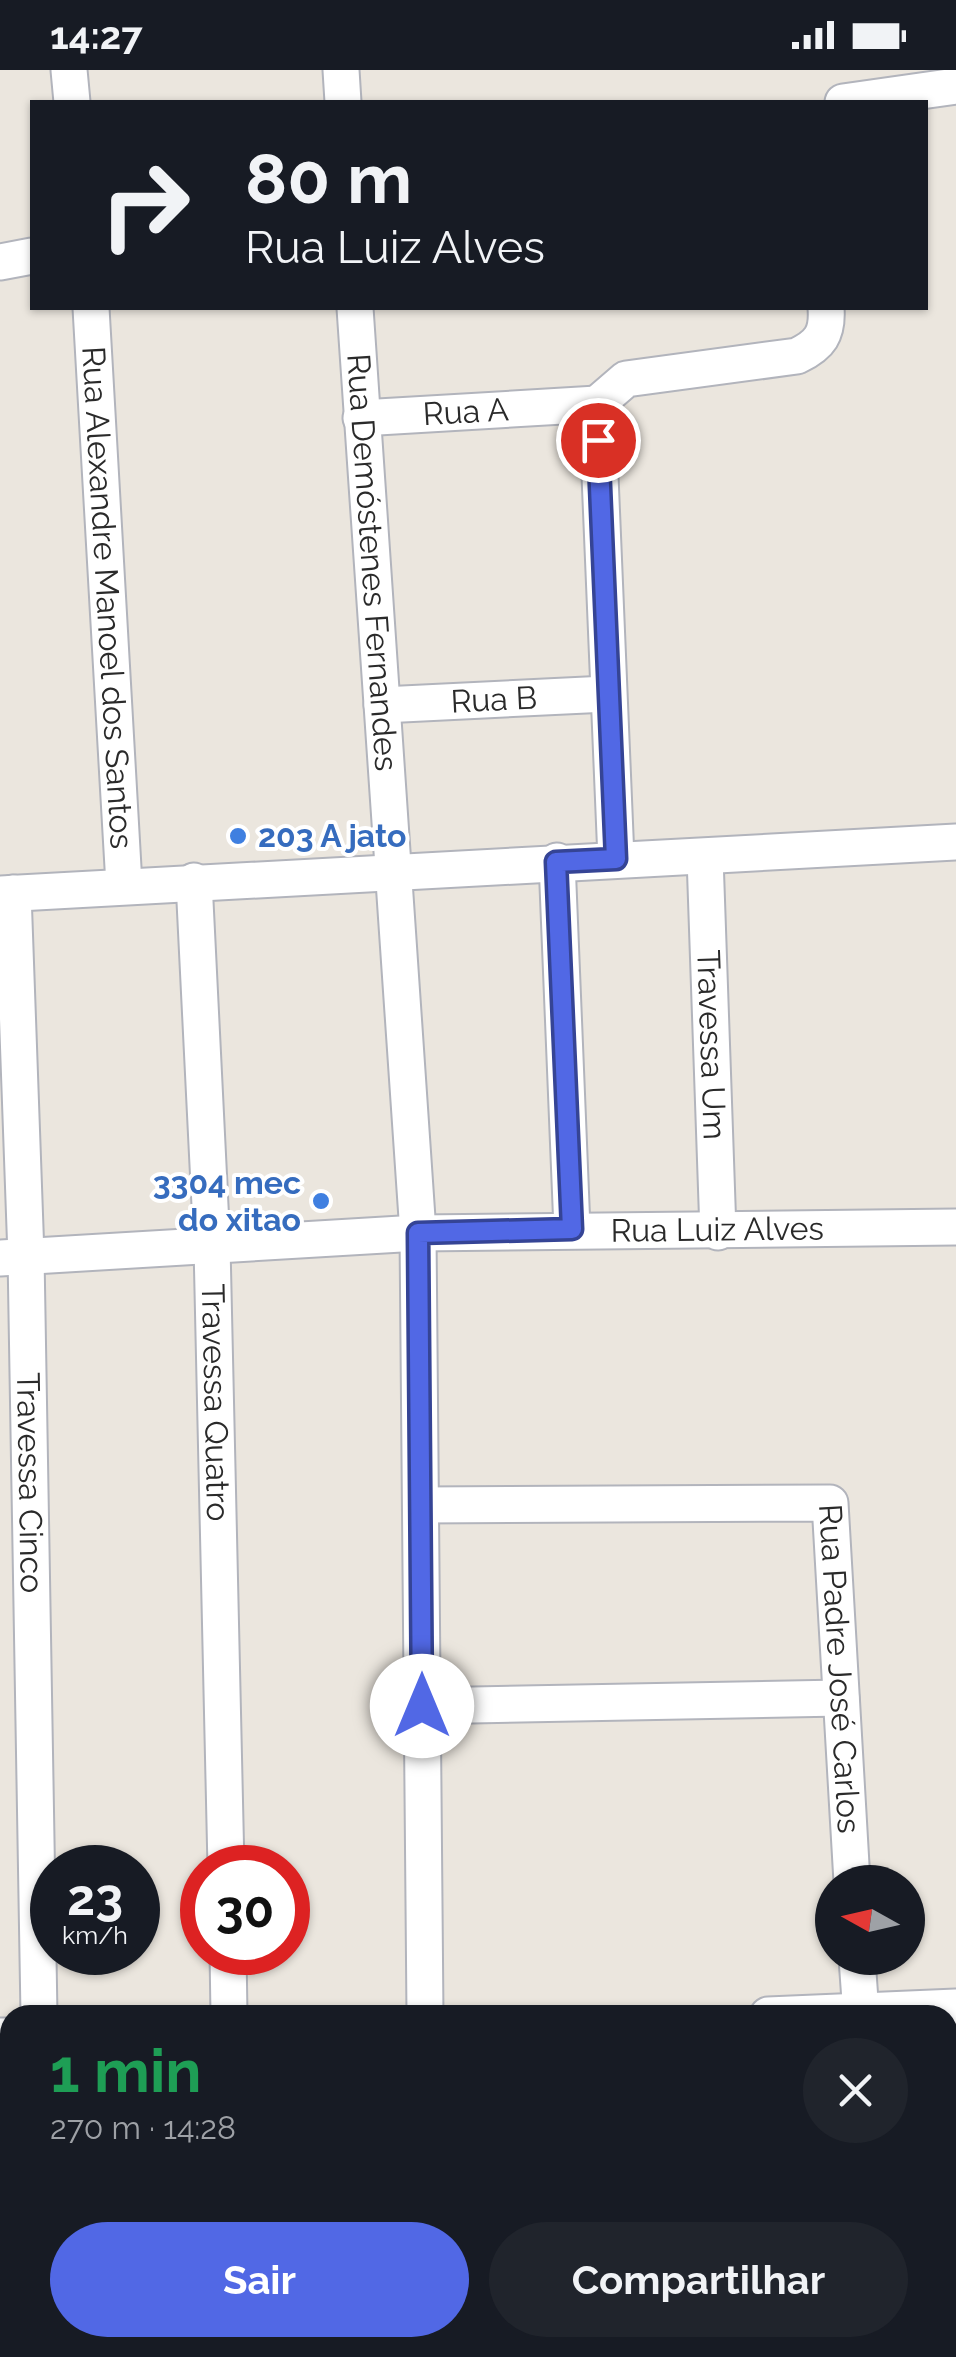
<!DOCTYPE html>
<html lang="pt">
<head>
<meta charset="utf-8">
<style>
  body { margin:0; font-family:Raleway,sans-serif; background:#20242c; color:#f1f3f6; height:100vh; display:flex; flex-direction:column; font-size:38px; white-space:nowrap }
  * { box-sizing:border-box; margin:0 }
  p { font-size:32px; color:#9ea1a6 }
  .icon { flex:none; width:55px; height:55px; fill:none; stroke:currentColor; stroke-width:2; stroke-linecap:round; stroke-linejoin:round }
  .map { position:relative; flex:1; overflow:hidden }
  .drawer { position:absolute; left:0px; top:1935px; width:958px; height:352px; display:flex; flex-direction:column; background:#171b24; border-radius:30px 30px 0 0; box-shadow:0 2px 8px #0004 }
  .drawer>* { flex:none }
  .top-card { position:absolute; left:30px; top:30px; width:898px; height:210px; border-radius:0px; box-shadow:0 2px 8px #0004; background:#171b24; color:#f1f3f6; overflow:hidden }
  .needle { width:65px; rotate:278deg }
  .tools { position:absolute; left:815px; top:1795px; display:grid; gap:20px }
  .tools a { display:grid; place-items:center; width:110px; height:110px; border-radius:50%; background:#171b24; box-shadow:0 2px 8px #0004; font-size:50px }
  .speed { position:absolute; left:30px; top:1775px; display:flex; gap:20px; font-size:50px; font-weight:700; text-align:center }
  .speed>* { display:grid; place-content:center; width:130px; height:130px; border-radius:50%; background:#171b24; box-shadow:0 2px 8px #0004; line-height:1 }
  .speed small { font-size:25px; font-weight:400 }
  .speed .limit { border:15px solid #d22; background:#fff; color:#111 }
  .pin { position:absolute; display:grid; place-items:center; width:85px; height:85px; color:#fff; margin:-42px; border:5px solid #fff; border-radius:50%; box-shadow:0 2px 10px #0007 }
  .me { position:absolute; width:110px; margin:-55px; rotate:0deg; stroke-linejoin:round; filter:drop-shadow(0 0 8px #0008) }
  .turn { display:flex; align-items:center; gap:35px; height:210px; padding:0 50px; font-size:45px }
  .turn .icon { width:130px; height:130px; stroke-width:2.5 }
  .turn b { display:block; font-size:70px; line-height:85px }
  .round { display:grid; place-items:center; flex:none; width:105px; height:105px; border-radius:52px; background:#20242c }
  .summary { display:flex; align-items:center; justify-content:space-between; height:170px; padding:0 50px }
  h1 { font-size:60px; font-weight:700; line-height:75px; color:#1e9e55 }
  .cta { display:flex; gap:20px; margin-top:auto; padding:20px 50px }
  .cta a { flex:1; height:115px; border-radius:60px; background:#5168e5; color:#fff; font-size:40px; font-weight:700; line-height:115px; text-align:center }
  .cta a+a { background:#20242c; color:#f1f3f6 }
  .status { display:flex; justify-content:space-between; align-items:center; height:70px; padding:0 50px; background:#171b24; direction:ltr }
  .status svg { height:28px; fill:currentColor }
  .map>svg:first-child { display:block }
</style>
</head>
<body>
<div class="status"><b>14:27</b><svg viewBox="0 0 49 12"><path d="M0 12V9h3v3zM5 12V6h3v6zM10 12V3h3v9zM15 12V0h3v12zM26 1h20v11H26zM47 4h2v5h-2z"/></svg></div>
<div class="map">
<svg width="956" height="2287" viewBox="0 0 956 2287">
  <rect width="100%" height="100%" fill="#ebe6de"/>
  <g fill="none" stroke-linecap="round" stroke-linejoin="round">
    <g stroke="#b2b4bc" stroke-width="39">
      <g id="minor">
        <path d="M 69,0 L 72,32"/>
        <path d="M 341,0 L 343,32"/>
        <path d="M 843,32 L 956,16"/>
        <path d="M 0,192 L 32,186"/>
        <path id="s1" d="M 91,238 L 124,815"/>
        <path id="s2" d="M 355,238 L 418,1163 L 425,1945"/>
        <path d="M 597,334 L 626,309 L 797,286 C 820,275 828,264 826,238"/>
        <path id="s3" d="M 361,348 L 597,334 L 616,789"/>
        <path id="s4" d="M 382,635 L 607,624"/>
        <path id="s5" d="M 705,787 L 718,1162"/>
        <path d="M 557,791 L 572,1159"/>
        <path id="s6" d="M 194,811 L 212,1176 L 226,1798"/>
        <path id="s7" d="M 13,823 L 26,1186 L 39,1945"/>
        <path d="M 0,824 L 956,772"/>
        <path id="s8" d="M 0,1188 L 418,1163 L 956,1157"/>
        <path id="s9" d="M 421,1435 L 830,1433 L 852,1812"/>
        <path d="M 422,1636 L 841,1628"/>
        <path d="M 228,1882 L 229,1945"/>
        <path d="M 857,1888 L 861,1945"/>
        <path d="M 768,1945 L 956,1937"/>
        <path d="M 0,1966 L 10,1966"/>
        <path d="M 0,2169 L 10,2169"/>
        <path d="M 44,2278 L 44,2287"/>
        <path d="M 235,2278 L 235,2287"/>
        <path d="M 430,2278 L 431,2287"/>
        <path d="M 652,2278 L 652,2287"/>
        <path d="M 891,2278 L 892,2287"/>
      </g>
    </g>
    <use href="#minor" stroke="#fff" stroke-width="35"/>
  </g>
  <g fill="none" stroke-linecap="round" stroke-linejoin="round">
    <g stroke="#354495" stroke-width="25">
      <path id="route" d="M 422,1636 L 418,1163 L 572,1159 L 556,792 L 616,789 L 598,370"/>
    </g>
    <use href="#route" stroke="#5168e5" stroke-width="18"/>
  </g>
  <g fill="#3f7fe0" stroke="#fff" stroke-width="4">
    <circle cx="238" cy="766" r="10"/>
    <circle cx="321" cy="1131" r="10"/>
  </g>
  <g text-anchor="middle" stroke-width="8" stroke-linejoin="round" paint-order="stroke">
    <g font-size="32" fill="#2a2a2a" stroke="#fff">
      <text dy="11" stroke="none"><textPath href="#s3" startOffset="105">Rua A</textPath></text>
      <text dy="11" stroke="none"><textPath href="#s2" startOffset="255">Rua Demóstenes Fernandes</textPath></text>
      <text dy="11" stroke="none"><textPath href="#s1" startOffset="290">Rua Alexandre Manoel dos Santos</textPath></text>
      <text dy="11" stroke="none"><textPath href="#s4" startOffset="112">Rua B</textPath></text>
      <text dy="11" stroke="none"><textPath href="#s5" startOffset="188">Travessa Um</textPath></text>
      <text dy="11" stroke="none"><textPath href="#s8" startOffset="718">Rua Luiz Alves</textPath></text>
      <text dy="11" stroke="none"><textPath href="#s6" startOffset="522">Travessa Quatro</textPath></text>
      <text dy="11" stroke="none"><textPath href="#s7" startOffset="590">Travessa Cinco</textPath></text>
      <text dy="11" stroke="none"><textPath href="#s9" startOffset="575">Rua Padre José Carlos</textPath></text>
    </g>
    <g font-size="32" font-weight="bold" fill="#366cbe" stroke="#fff" text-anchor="start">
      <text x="258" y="777">203 A jato</text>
      <text x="301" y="1124" text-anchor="end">3304 mec<tspan x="301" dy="37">do xitao</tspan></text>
    </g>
  </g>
</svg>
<div class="tools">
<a><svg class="needle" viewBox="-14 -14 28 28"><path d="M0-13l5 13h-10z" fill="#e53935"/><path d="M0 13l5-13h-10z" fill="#9ea1a6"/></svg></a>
</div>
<div class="speed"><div>23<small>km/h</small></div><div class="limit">30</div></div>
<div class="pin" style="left:598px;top:370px;background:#d93025"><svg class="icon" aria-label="arrive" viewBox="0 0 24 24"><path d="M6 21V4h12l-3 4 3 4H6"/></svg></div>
<svg class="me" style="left:422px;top:1636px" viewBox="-20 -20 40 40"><circle r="19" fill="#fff"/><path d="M0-13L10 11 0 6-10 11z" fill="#5168e5"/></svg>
<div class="top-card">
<div class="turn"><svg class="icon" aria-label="right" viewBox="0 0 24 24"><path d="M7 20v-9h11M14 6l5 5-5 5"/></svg><div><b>80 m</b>Rua Luiz Alves</div></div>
</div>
<section class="drawer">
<div class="summary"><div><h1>1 min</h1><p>270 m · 14:28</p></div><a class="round"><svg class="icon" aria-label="close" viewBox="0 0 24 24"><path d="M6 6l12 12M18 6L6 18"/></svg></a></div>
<div class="cta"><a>Sair</a><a>Compartilhar</a></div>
</section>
</div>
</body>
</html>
